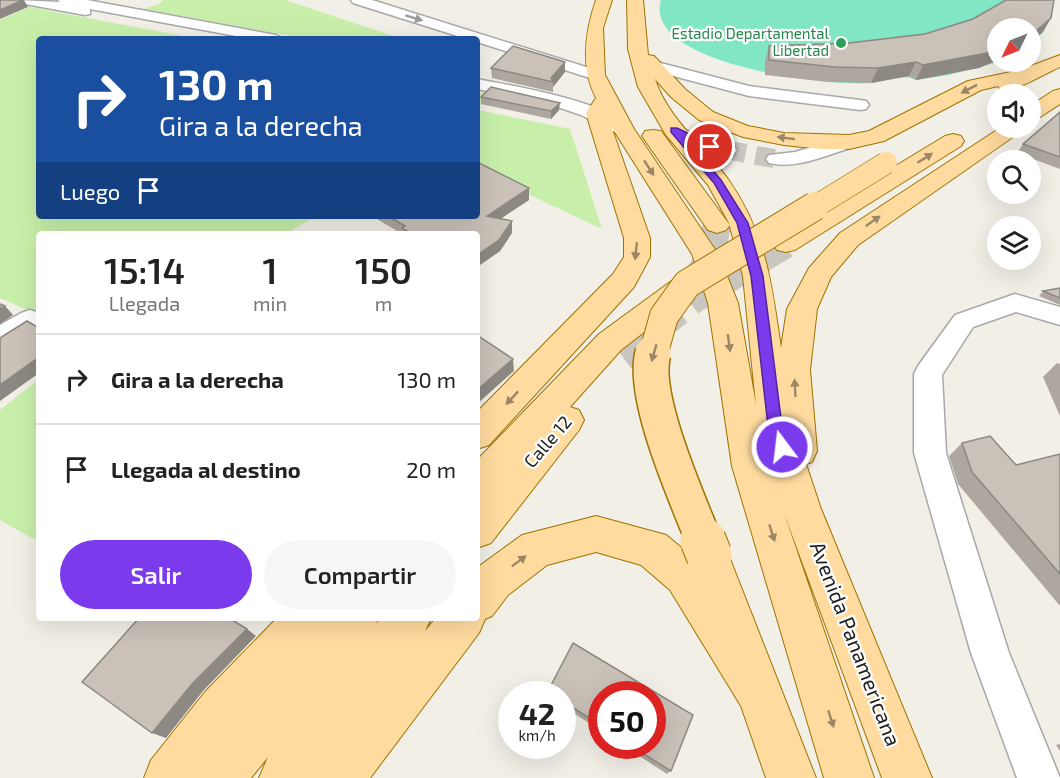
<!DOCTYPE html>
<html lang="es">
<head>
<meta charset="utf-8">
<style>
  body { margin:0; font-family:"Exo 2",sans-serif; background:#f6f6f6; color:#222; height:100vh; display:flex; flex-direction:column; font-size:22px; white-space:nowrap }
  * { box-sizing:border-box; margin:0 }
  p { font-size:20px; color:#767676 }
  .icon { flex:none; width:33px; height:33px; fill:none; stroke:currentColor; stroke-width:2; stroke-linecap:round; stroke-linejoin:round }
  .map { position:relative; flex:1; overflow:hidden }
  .drawer { position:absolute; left:36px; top:231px; width:444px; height:390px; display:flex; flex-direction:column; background:#fff; border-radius:6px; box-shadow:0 6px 24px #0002 }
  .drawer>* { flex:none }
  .hud { position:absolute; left:36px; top:36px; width:444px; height:183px; border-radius:6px; box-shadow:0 6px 24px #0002; background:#1a4fa0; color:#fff; overflow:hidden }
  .needle { width:39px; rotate:227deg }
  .tools { position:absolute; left:987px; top:18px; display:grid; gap:12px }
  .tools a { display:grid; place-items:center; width:54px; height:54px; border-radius:50%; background:#fff; box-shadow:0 6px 24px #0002; font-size:30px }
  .speed { position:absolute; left:498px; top:681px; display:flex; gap:12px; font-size:30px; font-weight:700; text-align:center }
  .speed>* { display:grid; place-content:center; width:78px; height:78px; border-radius:50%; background:#fff; box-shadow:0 6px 24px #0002; line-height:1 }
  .speed small { font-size:15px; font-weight:400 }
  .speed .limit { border:9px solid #d22; background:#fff; color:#111 }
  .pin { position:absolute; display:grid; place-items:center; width:51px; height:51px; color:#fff; margin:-26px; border:3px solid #fff; border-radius:50%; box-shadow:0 2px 6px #0007 }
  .me { position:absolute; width:66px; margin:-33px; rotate:345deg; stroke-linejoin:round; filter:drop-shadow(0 0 4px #0008) }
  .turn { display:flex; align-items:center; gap:21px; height:126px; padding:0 24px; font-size:27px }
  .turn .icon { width:78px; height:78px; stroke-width:2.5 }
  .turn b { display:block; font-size:42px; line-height:51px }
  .then { display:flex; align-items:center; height:57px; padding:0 24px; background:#0003; gap:12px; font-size:22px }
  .eta { display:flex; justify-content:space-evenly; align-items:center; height:102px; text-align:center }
  .eta b { font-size:36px; font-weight:600; line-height:42px }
  .primary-button { display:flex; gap:12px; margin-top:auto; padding:12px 24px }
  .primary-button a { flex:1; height:69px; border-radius:36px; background:#7c3aed; color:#fff; font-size:24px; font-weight:600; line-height:69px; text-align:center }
  .primary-button a+a { background:#f6f6f6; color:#222 }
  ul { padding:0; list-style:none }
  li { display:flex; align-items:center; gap:18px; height:90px; padding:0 24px; border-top:2px solid #e0e0e0 }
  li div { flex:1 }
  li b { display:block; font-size:22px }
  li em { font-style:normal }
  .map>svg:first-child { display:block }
</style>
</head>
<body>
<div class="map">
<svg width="1060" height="778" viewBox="0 0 1060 778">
  <rect width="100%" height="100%" fill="#f2efe7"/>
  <g fill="#c8efaa">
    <path d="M 163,0 L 285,0 L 402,39 L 308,39 L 143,9 L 159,4 Z"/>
    <path d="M 29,7 L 199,39 L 39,39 L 39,216 L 317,216 L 285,234 L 39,234 L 39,315 L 0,298 L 0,20 Z"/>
    <path d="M 477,92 L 488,94 L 478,110 L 570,129 L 602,229 L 477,170 Z"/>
    <path d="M 39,379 L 39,542 L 0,520 L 0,410 Z"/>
  </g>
  <path fill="#80e6c4" d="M 661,0 L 1038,0 L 1037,30 L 1043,32 L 1031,44 L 1030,28 L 998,28 L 998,62 L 949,75 L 916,80 C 902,73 886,81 871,83 C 858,84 843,83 830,82 C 792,79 644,58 661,0 Z"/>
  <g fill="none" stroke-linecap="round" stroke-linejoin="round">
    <path stroke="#c8c6bf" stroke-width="19" stroke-dasharray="19 10" stroke-linecap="butt" d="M 727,150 L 776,159"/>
    <g stroke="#c8c6bf" stroke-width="28" stroke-dasharray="28 14" stroke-linecap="butt">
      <path d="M 691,287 L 710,258 L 717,225"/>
      <path d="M 624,355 L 693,300 L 786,244"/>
    </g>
    <path stroke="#c8c6bf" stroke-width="35" stroke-dasharray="35 18" stroke-linecap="butt" d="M 622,356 L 626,353"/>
    <g stroke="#a8a8a8" stroke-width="3">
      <g id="minor">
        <path d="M 18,0 L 60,2 L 58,0 L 87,0 L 276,35 L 283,39 L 252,39 L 90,9 L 90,14 L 85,15 L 25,4 Z"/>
        <path d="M 351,0 L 372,0 L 602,72 L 604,75 L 602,78 L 590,78 L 477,42 L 477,39 L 467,39 L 353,3 Z"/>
        <path d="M 653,61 L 749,86 L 860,100 L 866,101 L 869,105 L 866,109 L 860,110 L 749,96 L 647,69 L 645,66 Z"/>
        <path d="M 477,79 C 509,85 614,103 632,129 L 629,133 L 617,133 L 581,115 L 546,103 L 477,89 Z"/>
        <path d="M 674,125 L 701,137 L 734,146 L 737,150 L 734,154 C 718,158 674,143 665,130 L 668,126 Z"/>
        <path d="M 849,136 L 856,138 L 858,142 L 856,146 C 829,154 797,170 769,163 L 766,159 L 769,155 L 795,152 Z"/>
        <path d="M 1015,294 L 1060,307 L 1060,325 L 1016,312 L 973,327 L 942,375 L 946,453 L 1009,653 L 1060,778 L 1017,778 L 971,653 L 914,453 L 914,374 L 918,366 L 955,315 Z"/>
        <path d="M 30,310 L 39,313 L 39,325 L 9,345 L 0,348 L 0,325 L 21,313 Z"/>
      </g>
    </g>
    <g stroke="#9e7300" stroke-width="2">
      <g id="major">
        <path d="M 596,0 L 612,0 L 603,28 L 605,75 L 634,129 L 718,254 L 738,303 L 756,405 L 743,276 L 729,223 L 708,185 L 666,135 L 638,87 L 628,49 L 627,0 L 643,0 L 648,55 L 654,56 L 685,89 L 713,112 L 748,126 L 784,133 L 849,135 L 869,131 L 968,81 L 1020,70 L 1060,55 L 1060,67 C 1046,73 1014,93 1001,90 L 998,86 L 981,90 L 884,141 L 849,149 L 821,149 L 784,145 L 743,137 L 699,120 L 671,97 L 655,79 C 668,119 704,146 728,179 C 766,233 772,285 781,348 L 787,309 L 809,268 L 840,233 L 1000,128 L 1024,128 L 1020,132 L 858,245 L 831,277 L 817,309 L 810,370 L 817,451 L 812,462 L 806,464 L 821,509 L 932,778 L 882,778 L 784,513 L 874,778 L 824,778 L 732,466 L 708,303 L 692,254 L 611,126 L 650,238 L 650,257 L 634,287 L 489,445 L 477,449 L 477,412 L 613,274 L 624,257 L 624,238 L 586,113 L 596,98 C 580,67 585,32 596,0 Z"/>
        <path d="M 1060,89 L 1060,104 L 1037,119 L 1030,121 L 1030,106 L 1053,91 Z"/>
        <path d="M 653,130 L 661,131 L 726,220 L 730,225 L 726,230 L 717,233 L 708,230 L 642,136 L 645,131 Z"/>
        <path d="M 953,134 L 961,136 L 964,141 L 961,146 L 795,250 L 786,252 L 777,250 L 773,244 L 777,238 L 945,136 Z"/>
        <path d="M 687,275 L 697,277 L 701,284 L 697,291 L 621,350 L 570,407 L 579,410 L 584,420 L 579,430 L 491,543 L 477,548 L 477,460 L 599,334 L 677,277 Z"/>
        <path d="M 596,516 L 666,535 L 689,554 L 695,541 L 709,536 L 723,541 L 816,778 L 766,778 L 741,706 L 670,590 L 641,565 L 596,552 L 547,565 L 508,595 L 492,616 L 485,619 L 479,633 L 370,778 L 259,778 L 268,757 L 251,778 L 144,778 L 151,760 L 205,692 L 277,618 L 379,618 L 376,624 L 381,618 L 431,618 L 425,631 L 436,618 L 477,618 L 478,567 L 522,535 Z"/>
      </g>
    </g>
    <use href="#minor" fill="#fff" fill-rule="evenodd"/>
    <use href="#major" fill="#ffdb9f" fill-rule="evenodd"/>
    <g stroke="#9e7300" stroke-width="23" stroke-linecap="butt">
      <path id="major-bridge-far3" d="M 813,208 L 886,163"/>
    </g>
    <g stroke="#9e7300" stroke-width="30" stroke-linecap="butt">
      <path id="major-bridge-far2" d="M 653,355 L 664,316 L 687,284 L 815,206"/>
    </g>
    <g stroke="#9e7300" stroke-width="38" stroke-linecap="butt">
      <path id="major-bridge-far1" d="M 653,353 C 641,396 687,498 704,541"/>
    </g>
    <g stroke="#9e7300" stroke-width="47" stroke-linecap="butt">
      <path id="major-bridge" d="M 703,540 L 709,555"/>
    </g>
    <use href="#major-bridge-far3" stroke="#ffdb9f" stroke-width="22"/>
    <use href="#major-bridge-far2" stroke="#ffdb9f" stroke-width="28"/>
    <use href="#major-bridge-far1" stroke="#ffdb9f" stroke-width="35"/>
    <use href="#major-bridge" stroke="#ffdb9f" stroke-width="45"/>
  </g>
  <g fill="#aea79f">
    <path d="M 973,19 L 1043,32 L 998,28 L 998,60 L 979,68 L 916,80 L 909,76 L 871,83 L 829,82 L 765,75 L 765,61 L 769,46 L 849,43 L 925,34 Z"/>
    <path d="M 565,62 L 565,72 L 553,87 L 553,92 L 492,78 L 491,68 Z"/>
    <path d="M 481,97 L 559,110 L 551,119 L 481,104 Z"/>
    <path d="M 1060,112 L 1060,169 L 1017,153 L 1023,144 Z"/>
    <path d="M 529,200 L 500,219 L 512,233 L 500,251 L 477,267 L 477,234 L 402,234 L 372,216 L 477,216 Z"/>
    <path d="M 1060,288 L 1060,305 L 1039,296 L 1043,291 Z"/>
    <path d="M 1057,363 L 1060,364 L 1060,416 L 1043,377 Z"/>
    <path d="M 962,443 L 1016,465 L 1060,454 L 1060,606 L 958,484 L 949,456 Z"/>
    <path d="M 573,643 L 693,715 L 671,771 L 667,774 L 624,746 L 652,746 L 652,694 L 602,694 L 602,731 L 562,706 L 562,694 L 548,694 L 548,691 Z"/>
    <path d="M 1060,744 L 1060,751 L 1056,745 Z"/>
  </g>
  <g fill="#8d8882">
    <path d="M 24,0 L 28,7 L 0,19 L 0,10 Z"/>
    <path d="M 1051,18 L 1043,32 L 1030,43 L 1030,36 Z"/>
    <path d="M 998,49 L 998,60 L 979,68 L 916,80 L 923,65 Z"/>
    <path d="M 565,62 L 565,72 L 553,87 L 553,82 L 551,78 Z"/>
    <path d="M 916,62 L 909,76 L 871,83 L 878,68 Z"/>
    <path d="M 560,103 L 559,110 L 551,119 L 551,111 Z"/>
    <path d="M 529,188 L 529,200 L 488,227 L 487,216 Z"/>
    <path d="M 512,221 L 512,233 L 500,251 L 477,267 L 477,255 Z"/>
    <path d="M 5,306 L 13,315 L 0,324 L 0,309 Z"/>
    <path d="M 39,357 L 39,373 L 0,401 L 0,385 Z"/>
    <path d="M 513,359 L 514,371 L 477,404 L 477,390 Z"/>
    <path d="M 247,629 L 256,636 L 203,691 L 166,738 L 152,733 L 192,684 Z"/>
  </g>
  <g fill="#cac2b9" stroke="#8d8882" stroke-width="1.5">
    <path d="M 0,0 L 23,0 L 0,10 Z"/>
    <path d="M 1006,0 L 1054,0 L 1051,18 L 1030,36 L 1030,28 L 998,28 L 998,49 L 987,53 L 923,65 L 916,62 L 878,68 L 835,67 L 769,60 L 769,46 L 849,43 L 925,34 L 973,19 Z"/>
    <path d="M 513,46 L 565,62 L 551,78 L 553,82 L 491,68 Z"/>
    <path d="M 491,87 L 560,103 L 551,111 L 481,97 Z"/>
    <path d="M 1060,112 L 1060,157 L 1023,144 Z"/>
    <path d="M 477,162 L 529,188 L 487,216 L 512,221 L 499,240 L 477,255 L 477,234 L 412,234 L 402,228 L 405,226 L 388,216 L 477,216 Z"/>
    <path d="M 1060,288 L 1060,298 L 1043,291 Z"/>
    <path d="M 0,304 L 5,306 L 0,309 Z"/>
    <path d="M 27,321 L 39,328 L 39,357 L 0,385 L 0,338 Z"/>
    <path d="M 477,335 L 513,359 L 477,390 Z"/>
    <path d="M 990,436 L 1016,465 L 1060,454 L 1060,574 L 972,472 L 962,443 Z"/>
    <path d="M 139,618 L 229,618 L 247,629 L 192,684 L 152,733 L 82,682 Z"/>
    <path d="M 573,643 L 693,715 L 671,771 L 631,746 L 652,746 L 652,694 L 602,694 L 602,726 L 562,701 L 562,694 L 553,694 L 548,691 Z"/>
  </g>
  <defs><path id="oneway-solid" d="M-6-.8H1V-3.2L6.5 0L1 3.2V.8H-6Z" transform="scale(1.5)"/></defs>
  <use fill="#9b9b9b" href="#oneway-solid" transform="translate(414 18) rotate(17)"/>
  <g fill="#9b8766">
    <use href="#oneway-solid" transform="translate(969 89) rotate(153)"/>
    <use href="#oneway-solid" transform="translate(786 138) rotate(-173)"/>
    <use href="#oneway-solid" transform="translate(925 158) rotate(-32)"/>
    <use href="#oneway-solid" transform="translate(649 168) rotate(57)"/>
    <use href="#oneway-solid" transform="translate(873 221) rotate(-35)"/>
    <use href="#oneway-solid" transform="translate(636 251) rotate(96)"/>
    <use href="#oneway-solid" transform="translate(729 343) rotate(82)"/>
    <use href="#oneway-solid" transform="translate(654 353) rotate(106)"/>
    <use href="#oneway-solid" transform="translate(795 388) rotate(-93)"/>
    <use href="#oneway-solid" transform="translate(512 398) rotate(133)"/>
    <use href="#oneway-solid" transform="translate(772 533) rotate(72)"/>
    <use href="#oneway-solid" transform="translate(519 561) rotate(-37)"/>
    <use href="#oneway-solid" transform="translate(831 719) rotate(72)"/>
  </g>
  <path fill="#7c3aed" stroke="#51269a" stroke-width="1.5" d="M 671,128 L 677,128 L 713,145 L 713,148 L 710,149 L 686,139 L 721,180 L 748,223 L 763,276 L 782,426 L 789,447 L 787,451 L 782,453 L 777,451 L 768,426 L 751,276 L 737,223 L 714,183 L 671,132 Z"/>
  <circle fill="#2e9e5b" stroke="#fff" stroke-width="2" cx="841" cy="43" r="6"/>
  <g text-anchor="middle" stroke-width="4.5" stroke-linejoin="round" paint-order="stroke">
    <g font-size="15" fill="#27864d" stroke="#fff" text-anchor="end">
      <text x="829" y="39">Estadio Departamental<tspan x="829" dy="17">Libertad</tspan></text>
    </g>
    <g font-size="18" fill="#212121" stroke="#fff">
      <text transform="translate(548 442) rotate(-49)" y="6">Calle 12</text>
    </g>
    <g font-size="21" fill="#212121" stroke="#fff">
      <text transform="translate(855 644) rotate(69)" y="7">Avenida Panamericana</text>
    </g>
  </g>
</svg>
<div class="tools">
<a><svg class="needle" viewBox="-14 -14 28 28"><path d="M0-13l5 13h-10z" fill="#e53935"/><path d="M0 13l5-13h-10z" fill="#767676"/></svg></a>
<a><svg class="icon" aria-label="sound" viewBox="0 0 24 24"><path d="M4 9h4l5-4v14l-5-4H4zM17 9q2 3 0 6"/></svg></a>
<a><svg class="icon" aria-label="search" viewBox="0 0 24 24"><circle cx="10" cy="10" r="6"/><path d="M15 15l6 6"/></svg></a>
<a><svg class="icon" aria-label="layers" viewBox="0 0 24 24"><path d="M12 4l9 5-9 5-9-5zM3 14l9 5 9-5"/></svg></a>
</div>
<div class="speed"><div>42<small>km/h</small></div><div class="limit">50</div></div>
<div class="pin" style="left:710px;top:147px;background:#d93025"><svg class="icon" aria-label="arrive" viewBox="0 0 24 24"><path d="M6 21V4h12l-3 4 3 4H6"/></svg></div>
<svg class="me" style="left:782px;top:447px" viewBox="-20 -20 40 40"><circle r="17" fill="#7c3aed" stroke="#fff" stroke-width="3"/><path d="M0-11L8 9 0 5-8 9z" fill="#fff"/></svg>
<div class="hud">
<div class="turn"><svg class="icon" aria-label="right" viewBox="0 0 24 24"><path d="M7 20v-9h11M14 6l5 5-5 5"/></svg><div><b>130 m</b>Gira a la derecha</div></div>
<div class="then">Luego<svg class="icon" aria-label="arrive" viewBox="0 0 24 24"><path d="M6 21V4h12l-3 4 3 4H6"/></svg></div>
</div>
<section class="drawer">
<div class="eta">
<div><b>15:14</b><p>Llegada</p></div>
<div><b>1</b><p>min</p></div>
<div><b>150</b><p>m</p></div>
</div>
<ul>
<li><svg class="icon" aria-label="right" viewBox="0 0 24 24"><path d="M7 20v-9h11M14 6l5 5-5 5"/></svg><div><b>Gira a la derecha</b></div><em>130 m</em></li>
<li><svg class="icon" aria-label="arrive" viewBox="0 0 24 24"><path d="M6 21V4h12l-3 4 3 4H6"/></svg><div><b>Llegada al destino</b></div><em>20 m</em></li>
</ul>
<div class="primary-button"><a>Salir</a><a>Compartir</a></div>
</section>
</div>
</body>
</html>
